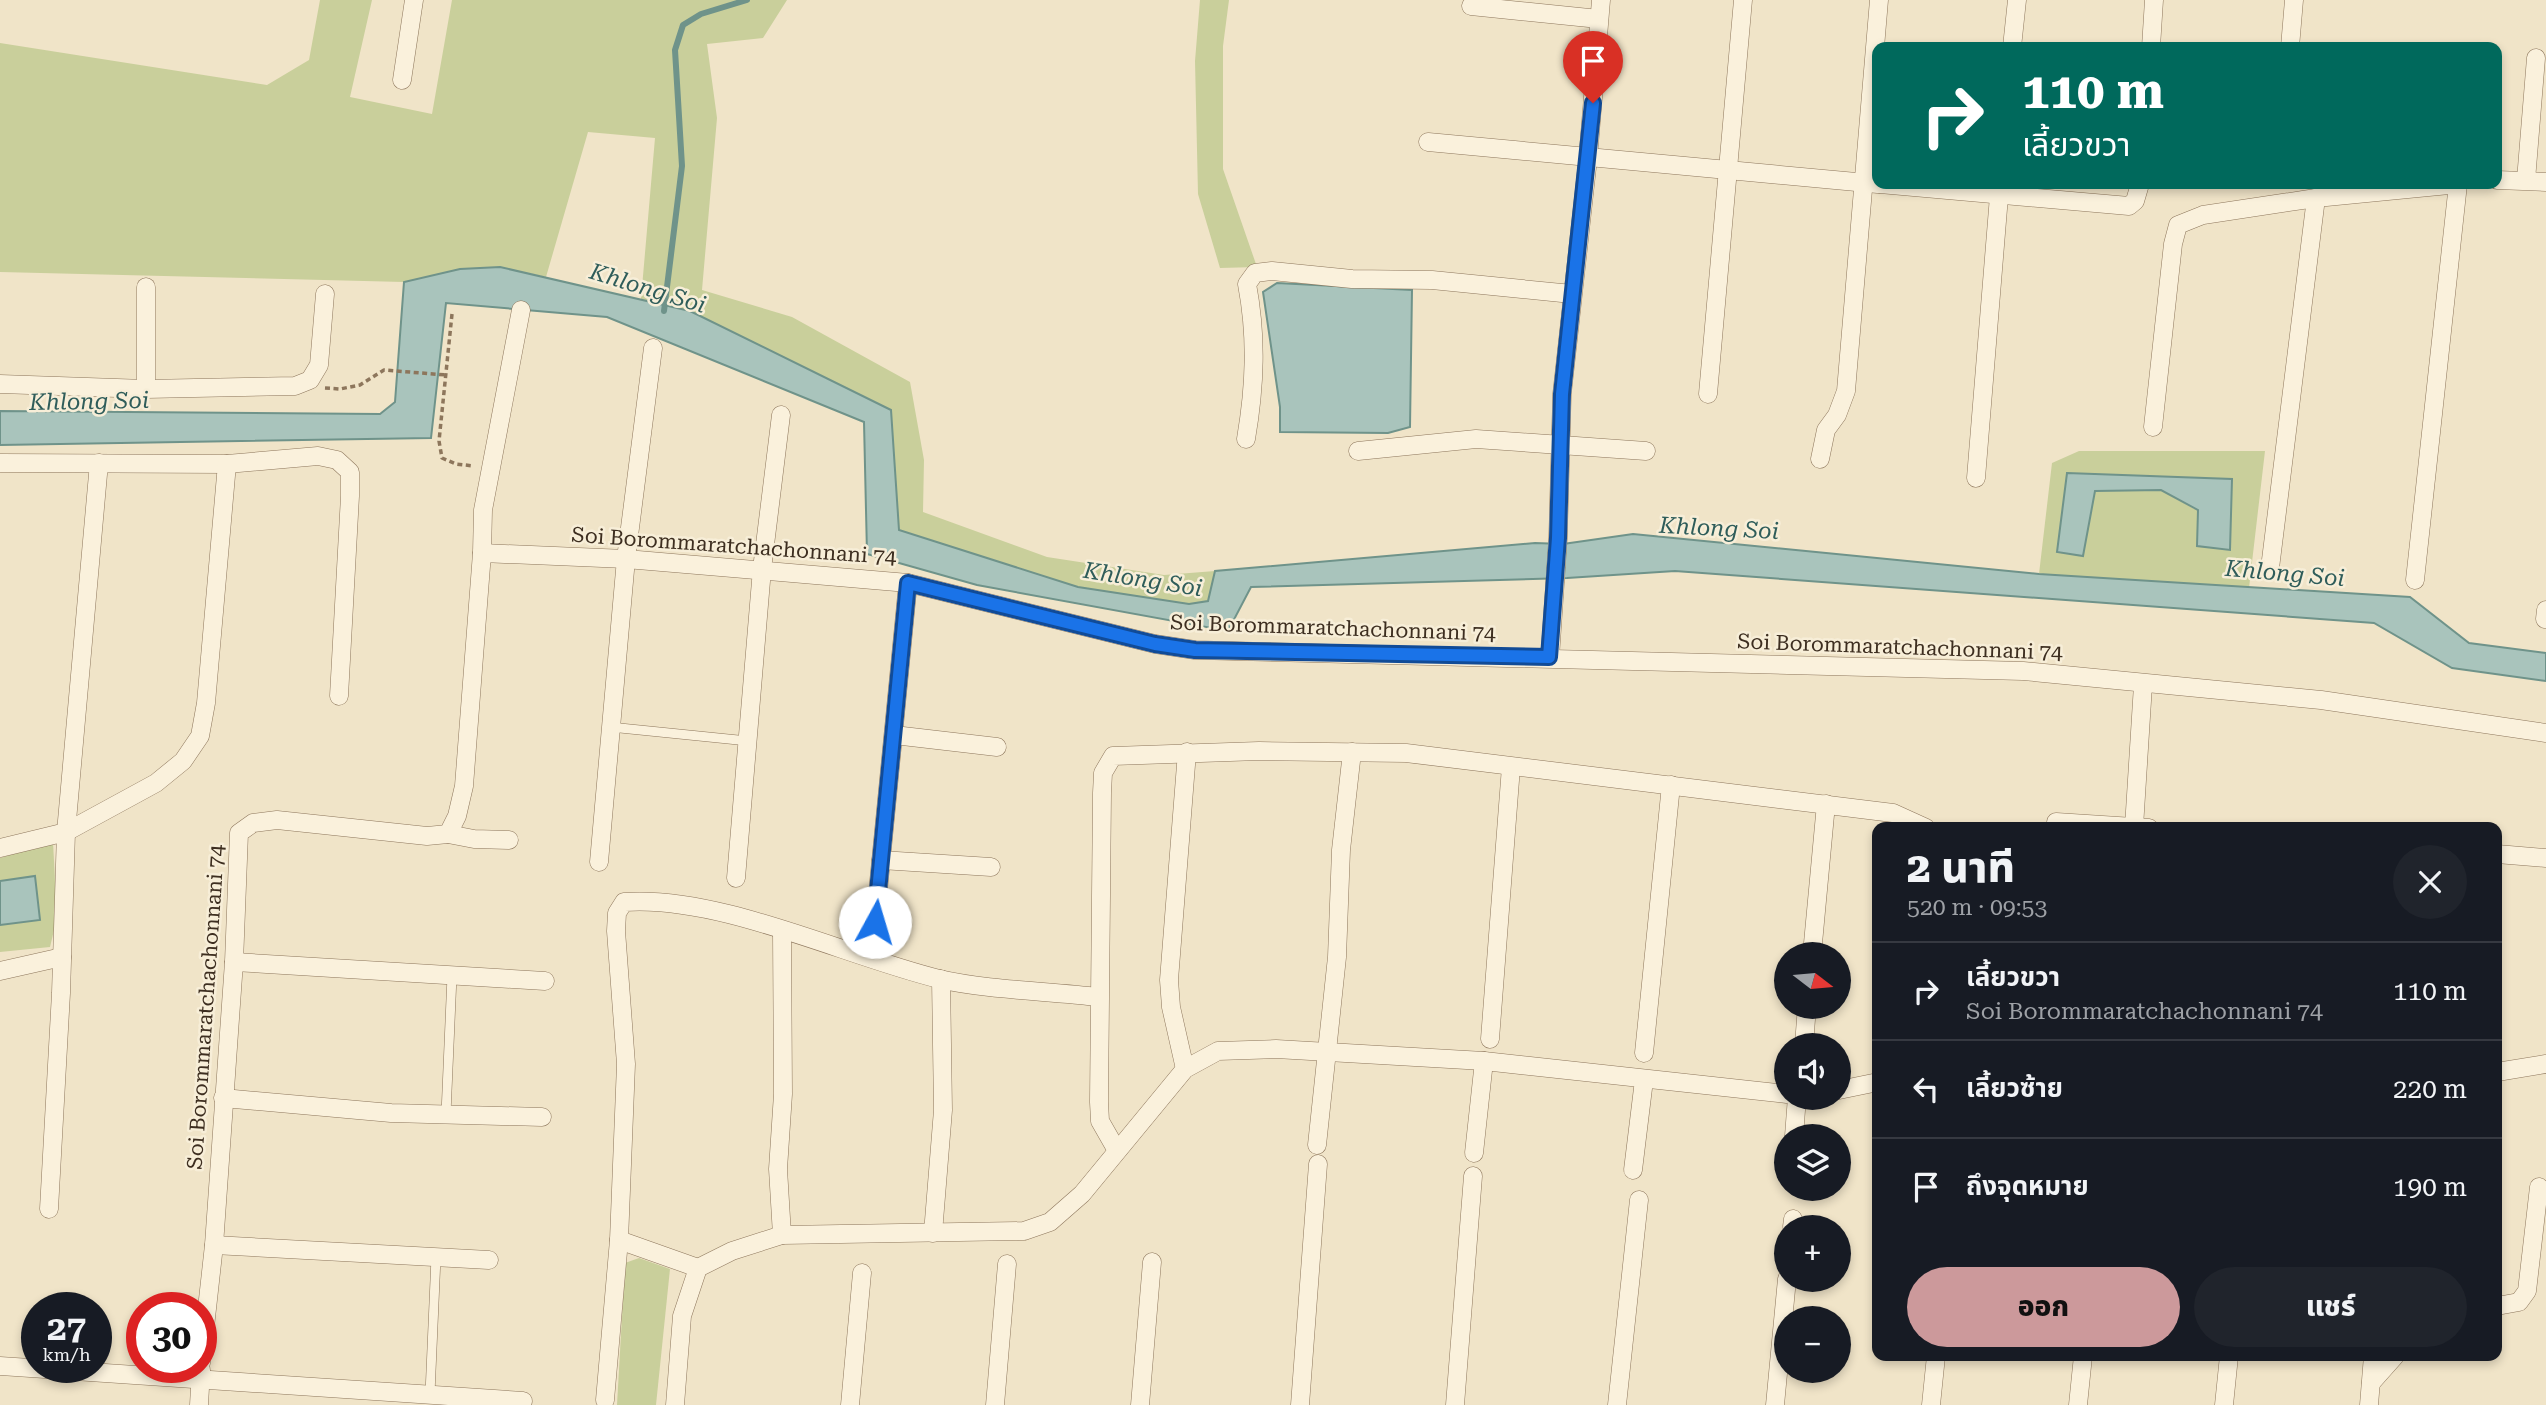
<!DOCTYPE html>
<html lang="th">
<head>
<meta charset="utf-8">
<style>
  body { margin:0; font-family:"Roboto Serif","Noto Sans Thai",serif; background:#20242c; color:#f1f3f6; height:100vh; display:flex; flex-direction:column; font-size:26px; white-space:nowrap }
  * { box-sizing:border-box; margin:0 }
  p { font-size:23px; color:#9ea1a6 }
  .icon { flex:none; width:38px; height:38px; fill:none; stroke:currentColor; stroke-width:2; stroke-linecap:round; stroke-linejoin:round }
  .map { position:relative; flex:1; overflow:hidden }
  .details { position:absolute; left:1872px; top:822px; width:630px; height:539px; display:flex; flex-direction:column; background:#171b24; border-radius:14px; box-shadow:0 4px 10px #0003 }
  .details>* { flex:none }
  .guide { position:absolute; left:1872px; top:42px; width:630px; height:147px; border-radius:14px; box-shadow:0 4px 10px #0003; background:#00695c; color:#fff; overflow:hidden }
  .needle { width:46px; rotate:106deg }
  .controls { position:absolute; left:1774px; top:942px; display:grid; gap:14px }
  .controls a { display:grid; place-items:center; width:77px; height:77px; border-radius:50%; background:#171b24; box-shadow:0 4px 10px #0003; font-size:35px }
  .speed { position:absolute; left:21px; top:1292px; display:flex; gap:14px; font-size:35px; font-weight:700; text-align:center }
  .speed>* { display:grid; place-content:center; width:91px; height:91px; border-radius:50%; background:#171b24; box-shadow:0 4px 10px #0003; line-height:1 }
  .speed small { font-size:18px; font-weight:400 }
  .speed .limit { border:10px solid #d22; background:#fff; color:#111 }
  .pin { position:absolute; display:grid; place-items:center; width:60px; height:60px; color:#fff; margin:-72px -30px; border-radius:50% 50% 50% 0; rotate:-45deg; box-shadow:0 0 7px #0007 }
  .pin .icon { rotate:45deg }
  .me { position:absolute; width:77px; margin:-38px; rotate:6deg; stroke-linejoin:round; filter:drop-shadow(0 0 5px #0008) }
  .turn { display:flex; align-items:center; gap:24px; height:147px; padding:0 35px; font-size:32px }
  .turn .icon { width:91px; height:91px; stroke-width:2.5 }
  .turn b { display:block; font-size:49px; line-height:60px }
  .round { display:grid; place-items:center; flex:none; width:74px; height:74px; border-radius:37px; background:#20242c }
  .headline { display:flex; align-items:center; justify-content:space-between; height:119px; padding:0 35px }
  h1 { font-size:42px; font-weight:800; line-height:52px }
  .primary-button { display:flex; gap:14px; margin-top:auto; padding:14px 35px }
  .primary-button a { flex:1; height:80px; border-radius:42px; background:#cc999b; color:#111; font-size:28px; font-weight:800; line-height:80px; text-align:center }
  .primary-button a+a { background:#20242c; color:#f1f3f6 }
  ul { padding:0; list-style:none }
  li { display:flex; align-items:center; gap:21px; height:98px; padding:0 35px; border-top:2px solid #363941 }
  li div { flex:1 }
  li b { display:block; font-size:26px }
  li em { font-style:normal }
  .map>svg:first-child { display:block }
</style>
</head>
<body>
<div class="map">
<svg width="2546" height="1405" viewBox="0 0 2546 1405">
  <rect width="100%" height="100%" fill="#f0e4c8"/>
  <g fill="#c9cf9b" fill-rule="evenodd">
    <path d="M 320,0 L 372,0 L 350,97 L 432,114 L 452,0 L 787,0 L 763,38 L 707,44 L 717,118 L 702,290 L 792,317 L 910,382 L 924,460 L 923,512 L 1047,557 L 1164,575 L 1215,571 L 1208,601 L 1189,604 L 1078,587 L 898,530 L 891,410 L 690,311 L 641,299 L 655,138 L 588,132 L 546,277 L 500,267 L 460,269 L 404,282 L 0,272 L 0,43 L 267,85 L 309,60 Z"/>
    <path d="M 1200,0 L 1229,0 L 1223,46 L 1223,169 L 1257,267 L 1220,268 L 1198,194 L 1195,61 Z"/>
    <path d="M 2079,451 L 2265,451 L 2249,588 L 2039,574 L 2052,463 ZM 2067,473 L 2231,479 L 2230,549 L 2198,546 L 2198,511 L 2161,490 L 2095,491 L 2058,552 Z"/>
    <path d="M 53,842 L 57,918 L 50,947 L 0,952 L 0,858 Z"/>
    <path d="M 639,1258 L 670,1269 L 656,1405 L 617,1405 L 625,1263 Z"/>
  </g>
  <g fill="#a9c4bc" stroke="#6f938a" stroke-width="2">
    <path d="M 500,267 L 690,311 L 891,410 L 899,530 L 1078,587 L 1189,604 L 1208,601 L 1215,571 L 1535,543 L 1563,544 L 1633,534 L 2039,574 L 2410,597 L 2469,643 L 2546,653 L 2546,681 L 2452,668 L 2374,623 L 1675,571 L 1567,578 L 1251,587 L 1228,631 L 977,585 L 867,554 L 864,422 L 607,317 L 446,303 L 431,438 L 0,445 L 0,411 L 380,414 L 395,402 L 404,282 L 460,269 Z"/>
    <path d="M 1277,283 L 1412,290 L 1410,427 L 1388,433 L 1280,432 L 1280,407 L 1263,292 Z"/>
    <path d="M 2067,473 L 2232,479 L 2230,550 L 2197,546 L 2198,510 L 2161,490 L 2095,491 L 2083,556 L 2057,552 Z"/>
    <path d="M 35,876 L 40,920 L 0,925 L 0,881 Z"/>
  </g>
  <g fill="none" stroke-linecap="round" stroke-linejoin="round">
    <path stroke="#6f938a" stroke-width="6" d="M 664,311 L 682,166 L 675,50 L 683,25 L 701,14 L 747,0"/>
    <g stroke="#8d765c" stroke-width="10">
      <g id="service">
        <path d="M 610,727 L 748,741"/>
        <path d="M 446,1114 L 452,976"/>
        <path d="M 430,1394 L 436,1257"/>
      </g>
    </g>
    <g stroke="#8d765c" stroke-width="19">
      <g id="minor">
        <path d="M 1471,6 L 1599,19"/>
        <path d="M 2012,47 L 2017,0"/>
        <path d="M 2151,47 L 2154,0"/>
        <path d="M 2290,47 L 2294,0"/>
        <path d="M 402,80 L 414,0"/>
        <path d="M 1428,142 L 1878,184"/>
        <path d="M 2497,180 L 2546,182"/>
        <path d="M 2526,180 L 2536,58"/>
        <path d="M 1880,184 L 2129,206 L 2135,201 L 2140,184"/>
        <path d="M 0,384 L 146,389 L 295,386 L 310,380 L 319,365 L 325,294"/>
        <path d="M 146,389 L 146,287"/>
        <path d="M 1708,394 L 1743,0"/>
        <path d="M 2153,427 L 2173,244 L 2178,225 L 2203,215 L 2316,198 L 2459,184"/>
        <path d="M 1246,439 C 1255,386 1257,337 1247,284 L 1255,273 L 1272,271 L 1352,279 L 1432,280 L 1572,294"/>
        <path d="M 1358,451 L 1476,439 L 1646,451"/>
        <path d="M 1820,459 L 1826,430 L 1837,415 L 1846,391 L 1879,0"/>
        <path d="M 0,463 L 227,464 L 318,456 L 337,460 L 350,472 L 350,496 L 339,696"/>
        <path d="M 1976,478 L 2000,184"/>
        <path d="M 482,553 L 483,510 L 521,310"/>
        <path d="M 2270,568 L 2316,198"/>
        <path d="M 2415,580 L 2458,184"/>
        <path d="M 2545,619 L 2546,610"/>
        <path d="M 1550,657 L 1558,538 L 1562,394 L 1588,158 L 1601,0"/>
        <path d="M 894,735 L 997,747"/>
        <path d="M 2056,822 L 2149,828"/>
        <path d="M 2134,827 L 2143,685"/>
        <path d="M 448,834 L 474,839 L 509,840"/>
        <path d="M 0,848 L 66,832 L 156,783 L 183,761 L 200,736 L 206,703 L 227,464"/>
        <path d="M 2497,854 L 2546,858"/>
        <path d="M 881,860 L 991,867"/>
        <path d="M 599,862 L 626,559 L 653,348"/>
        <path d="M 736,878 L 762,569 L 781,415"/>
        <path d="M 875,922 L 908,583"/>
        <path d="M 1812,954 L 1826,804"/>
        <path d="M 234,962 L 545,981"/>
        <path d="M 0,971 L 62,957"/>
        <path d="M 1490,1039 L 1511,767"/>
        <path d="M 1804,1045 L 1807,1006"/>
        <path d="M 1644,1053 L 1671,785"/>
        <path d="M 1185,1069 L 1171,1007 L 1169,980 L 1187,752"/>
        <path d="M 2497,1072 L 2546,1064"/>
        <path d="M 1839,1090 L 1878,1082"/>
        <path d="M 223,1098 L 391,1113 L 542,1117"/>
        <path d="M 1794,1136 L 1797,1097"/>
        <path d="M 1317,1145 L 1337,957 L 1341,850 L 1352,752"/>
        <path d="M 1116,1149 L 1100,1121 L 1099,1102 L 1102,793 L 1103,773 L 1113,756 L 1259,751 L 1406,753 L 1893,813 L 1926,828"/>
        <path d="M 1474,1153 L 1484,1061"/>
        <path d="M 1633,1170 L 1644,1080"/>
        <path d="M 49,1209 L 61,993 L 66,832 L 99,463"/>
        <path d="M 1792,1227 L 1793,1219"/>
        <path d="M 933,1233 L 943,1110 L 941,979"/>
        <path d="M 782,1235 L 778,1169 L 783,1094 L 782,931"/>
        <path d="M 619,1240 L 698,1268"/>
        <path d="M 214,1245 L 489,1260"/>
        <path d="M 2497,1306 L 2519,1302 L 2527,1291 L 2539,1187"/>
        <path d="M 201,1363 L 214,1245 L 234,962 L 239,833 L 253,823 L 277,820 L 427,836 L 448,834 L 457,816 L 464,786 L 482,553 L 626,559 L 908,583 L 1155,644 L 1195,650 L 2023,671 L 2321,700 L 2546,733"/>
        <path d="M 0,1366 L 523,1401"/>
        <path d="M 2371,1383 L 2395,1356"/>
        <path d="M 605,1400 L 619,1240 L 626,1064 L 616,931 L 617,913 L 624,902 C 720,895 845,956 939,979 C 987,990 1048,991 1098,997"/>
        <path d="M 199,1405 L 201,1370"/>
        <path d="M 675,1405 L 682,1316 L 698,1268 L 732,1251 L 782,1235 L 1024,1231 L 1050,1222 L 1082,1194 L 1185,1069 L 1218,1051 L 1276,1049 L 1484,1061 L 1787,1094"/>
        <path d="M 850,1405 L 862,1273"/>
        <path d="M 995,1405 L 1007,1264"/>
        <path d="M 1140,1405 L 1152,1262"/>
        <path d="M 1300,1405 L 1318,1164"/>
        <path d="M 1455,1405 L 1473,1176"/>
        <path d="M 1617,1405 L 1639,1200"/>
        <path d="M 1775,1405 L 1787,1279"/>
        <path d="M 1931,1405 L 1936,1356"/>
        <path d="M 2078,1405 L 2083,1356"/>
        <path d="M 2224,1405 L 2229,1356"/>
        <path d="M 2369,1405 L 2373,1356"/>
      </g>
    </g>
    <g stroke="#8d765c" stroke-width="3.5" stroke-dasharray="5 3.5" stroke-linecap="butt">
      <path d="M 452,314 L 439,441 L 442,458 L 456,464 L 474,466"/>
      <path d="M 325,388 L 340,389 L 360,385 L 384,370 L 446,375"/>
    </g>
    <use href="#service" stroke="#faf1dc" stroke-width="9"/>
    <use href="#minor" stroke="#faf1dc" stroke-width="18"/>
  </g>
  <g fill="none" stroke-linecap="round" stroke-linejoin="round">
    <g stroke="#114b97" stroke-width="18">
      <path id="route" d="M 875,922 L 908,583 L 1155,644 L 1195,650 L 1549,657 L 1558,538 L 1562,394 L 1593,103"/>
    </g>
    <use href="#route" stroke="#1a73e8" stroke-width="12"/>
  </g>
  <g text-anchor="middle" stroke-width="5" stroke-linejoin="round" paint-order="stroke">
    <g font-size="21" fill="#3d2e20" stroke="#f7eed8">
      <text transform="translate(734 546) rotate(4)" y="7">Soi Borommaratchachonnani 74</text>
      <text transform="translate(1333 628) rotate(2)" y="7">Soi Borommaratchachonnani 74</text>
      <text transform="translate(1900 647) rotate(2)" y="7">Soi Borommaratchachonnani 74</text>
      <text transform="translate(206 1007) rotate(-86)" y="7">Soi Borommaratchachonnani 74</text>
    </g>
    <g font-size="23" font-style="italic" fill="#2f5d5a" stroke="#f7eed8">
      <text transform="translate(648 288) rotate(17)" y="8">Khlong Soi</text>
      <text transform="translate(89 401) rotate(-1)" y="8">Khlong Soi</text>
      <text transform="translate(1719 528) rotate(3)" y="8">Khlong Soi</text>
      <text transform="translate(2285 573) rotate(5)" y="8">Khlong Soi</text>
      <text transform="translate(1143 579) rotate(9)" y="8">Khlong Soi</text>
    </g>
  </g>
</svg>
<div class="controls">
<a><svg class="needle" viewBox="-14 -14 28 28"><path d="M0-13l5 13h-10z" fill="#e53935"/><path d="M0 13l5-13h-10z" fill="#9ea1a6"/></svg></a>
<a><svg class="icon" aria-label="sound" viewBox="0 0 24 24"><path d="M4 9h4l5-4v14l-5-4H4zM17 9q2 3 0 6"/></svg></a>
<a><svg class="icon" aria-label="layers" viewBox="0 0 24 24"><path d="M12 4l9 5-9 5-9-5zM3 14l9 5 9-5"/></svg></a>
<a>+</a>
<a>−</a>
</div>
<div class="speed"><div>27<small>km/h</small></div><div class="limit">30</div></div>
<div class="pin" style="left:1593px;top:103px;background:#d93025"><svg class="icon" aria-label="arrive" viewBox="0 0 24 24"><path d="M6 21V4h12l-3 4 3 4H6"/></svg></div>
<svg class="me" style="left:875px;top:922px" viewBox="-20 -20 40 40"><circle r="19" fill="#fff"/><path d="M0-13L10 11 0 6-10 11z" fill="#1a73e8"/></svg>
<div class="guide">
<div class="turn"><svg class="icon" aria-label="right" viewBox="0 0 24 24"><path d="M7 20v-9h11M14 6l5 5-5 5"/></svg><div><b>110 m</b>เลี้ยวขวา</div></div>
</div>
<section class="details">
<div class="headline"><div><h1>2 นาที</h1><p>520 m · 09:53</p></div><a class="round"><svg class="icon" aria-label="close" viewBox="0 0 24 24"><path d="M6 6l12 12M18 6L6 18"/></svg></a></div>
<ul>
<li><svg class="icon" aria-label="right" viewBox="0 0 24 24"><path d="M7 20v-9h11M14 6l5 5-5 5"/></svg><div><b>เลี้ยวขวา</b><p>Soi Borommaratchachonnani 74</p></div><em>110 m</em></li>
<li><svg class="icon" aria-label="left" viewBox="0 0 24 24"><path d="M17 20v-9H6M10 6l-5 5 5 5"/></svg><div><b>เลี้ยวซ้าย</b></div><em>220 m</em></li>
<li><svg class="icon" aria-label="arrive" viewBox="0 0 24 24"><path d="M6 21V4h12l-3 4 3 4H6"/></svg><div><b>ถึงจุดหมาย</b></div><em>190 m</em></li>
</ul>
<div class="primary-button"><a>ออก</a><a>แชร์</a></div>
</section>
</div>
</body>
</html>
